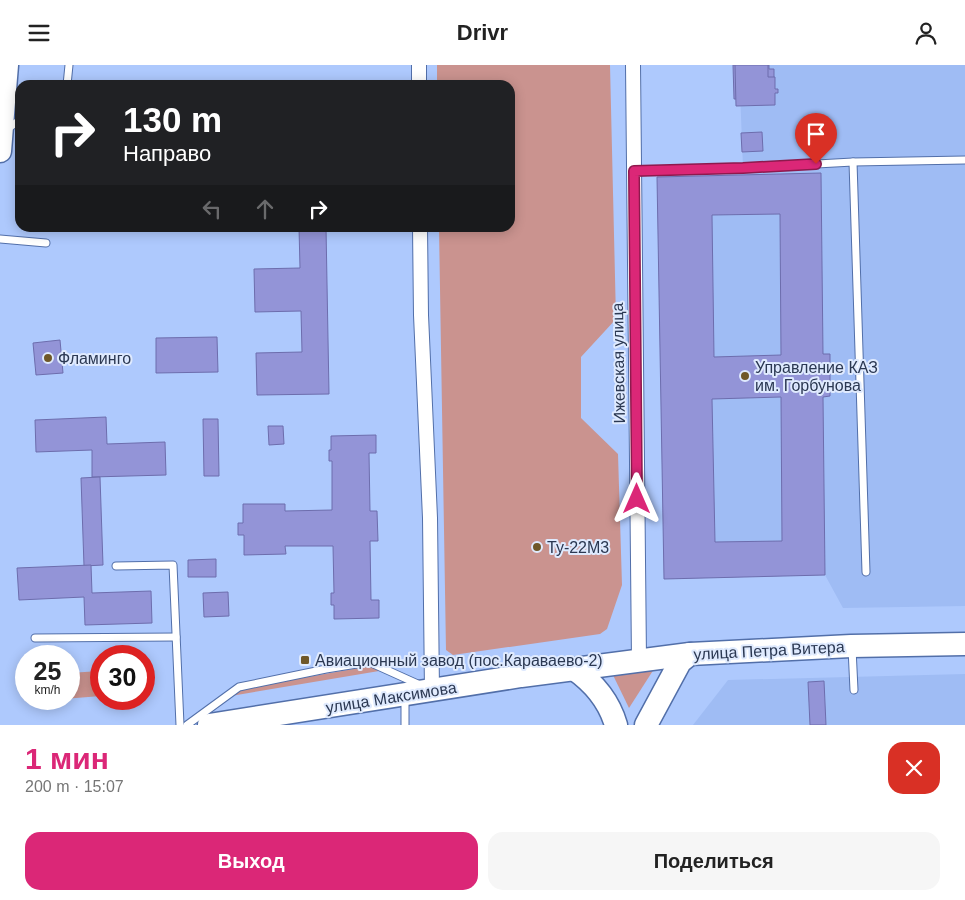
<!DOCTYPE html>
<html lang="ru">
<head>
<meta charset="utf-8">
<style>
  body { margin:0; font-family:Arial,sans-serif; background:#f6f6f6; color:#222; height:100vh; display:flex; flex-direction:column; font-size:19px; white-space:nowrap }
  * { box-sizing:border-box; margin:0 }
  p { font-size:16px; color:#767676 }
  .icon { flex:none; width:28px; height:28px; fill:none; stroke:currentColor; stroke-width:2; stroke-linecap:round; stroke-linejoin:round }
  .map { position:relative; height:660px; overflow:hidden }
  .panel { display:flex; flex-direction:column; background:#fff; flex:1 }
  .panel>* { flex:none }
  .top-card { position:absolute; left:15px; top:15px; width:500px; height:152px; border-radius:15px; box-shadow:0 2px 12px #0003; background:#202124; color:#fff; overflow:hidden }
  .speed { position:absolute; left:15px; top:580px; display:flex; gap:10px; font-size:25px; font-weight:700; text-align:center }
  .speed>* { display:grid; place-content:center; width:65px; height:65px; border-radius:50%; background:#fff; box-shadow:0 2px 12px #0003; line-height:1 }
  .speed small { font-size:12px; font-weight:400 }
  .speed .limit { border:8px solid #d22; background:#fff; color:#111 }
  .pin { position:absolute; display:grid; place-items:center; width:42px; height:42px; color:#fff; margin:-51px -21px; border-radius:50% 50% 50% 0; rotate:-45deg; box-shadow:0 0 5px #0007 }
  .pin .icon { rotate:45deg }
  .me { position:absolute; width:55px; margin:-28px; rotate:0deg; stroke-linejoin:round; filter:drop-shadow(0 0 4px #0008) }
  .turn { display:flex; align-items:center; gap:18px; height:105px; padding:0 25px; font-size:22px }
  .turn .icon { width:65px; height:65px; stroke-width:2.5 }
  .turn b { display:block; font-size:35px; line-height:42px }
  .lanes { display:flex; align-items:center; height:48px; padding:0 25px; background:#0003; justify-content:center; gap:25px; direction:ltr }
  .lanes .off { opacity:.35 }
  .round { display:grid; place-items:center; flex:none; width:52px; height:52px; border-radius:15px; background:#f6f6f6 }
  .summary { display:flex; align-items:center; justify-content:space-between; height:85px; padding:0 25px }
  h1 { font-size:30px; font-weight:700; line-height:38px; color:#db2777 }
  .primary-button { display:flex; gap:10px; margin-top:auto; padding:10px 25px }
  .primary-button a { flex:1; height:58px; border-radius:15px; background:#db2777; color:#fff; font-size:20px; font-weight:700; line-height:58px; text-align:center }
  .primary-button a+a { background:#f6f6f6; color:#222 }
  header { display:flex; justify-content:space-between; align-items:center; height:65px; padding:0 25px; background:#fff; font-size:22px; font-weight:700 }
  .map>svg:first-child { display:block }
</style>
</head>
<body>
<header><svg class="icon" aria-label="menu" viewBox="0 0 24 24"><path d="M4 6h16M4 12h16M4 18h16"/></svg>Drivr<svg class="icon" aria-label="person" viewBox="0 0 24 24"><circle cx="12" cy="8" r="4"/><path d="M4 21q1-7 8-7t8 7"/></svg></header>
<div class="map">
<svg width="965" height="660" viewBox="0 0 965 660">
  <rect width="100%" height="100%" fill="#aec9fd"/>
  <g fill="#9fbcf4">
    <path d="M 739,0 L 965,0 L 965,541 L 843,543 L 825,510 L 664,514 L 657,112 L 727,110 L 743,103 Z"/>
    <path d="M 965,609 L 965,660 L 693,660 L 728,615 Z"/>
  </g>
  <g fill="#ca938f">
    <path d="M 437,0 L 610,0 L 616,254 L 581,292 L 581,353 L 618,389 L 622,520 L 607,564 L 600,569 L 453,590 L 446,585 L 439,163 L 510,162 L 510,20 L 437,20 Z"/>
    <path d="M 370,601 L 379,606 L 231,631 L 240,624 Z"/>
    <path d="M 654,604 L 629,643 L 612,608 Z"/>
    <path d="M 100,606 L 101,631 L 26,637 L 24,611 L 26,611 L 26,634 L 69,634 L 69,608 Z"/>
  </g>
  <g fill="#9394d7" stroke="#6d6dad" fill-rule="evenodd">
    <path d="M 733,0 L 769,0 L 769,4 L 774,4 L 774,33 L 734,34 Z"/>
    <path d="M 735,0 L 768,0 L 768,12 L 775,12 L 775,24 L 778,24 L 778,28 L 775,28 L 775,40 L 736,41 Z"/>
    <path d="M 762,67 L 763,86 L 742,87 L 741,68 Z"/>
    <path d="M 821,108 L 823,289 L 830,289 L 830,331 L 823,332 L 825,510 L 664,514 L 657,112 ZM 780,149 L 781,290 L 714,292 L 712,150 ZM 781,332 L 782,476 L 715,477 L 712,334 Z"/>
    <path d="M 299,162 L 326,162 L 329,329 L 257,330 L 256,288 L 302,287 L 301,246 L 255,247 L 254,204 L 300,203 Z"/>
    <path d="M 217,272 L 218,307 L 156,308 L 156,273 Z"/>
    <path d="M 60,275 L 63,308 L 36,310 L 33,278 Z"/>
    <path d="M 106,352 L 107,379 L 165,377 L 166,410 L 92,412 L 92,385 L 36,387 L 35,355 Z"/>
    <path d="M 203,354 L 218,354 L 219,411 L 204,411 Z"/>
    <path d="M 268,361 L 283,361 L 284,379 L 269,380 Z"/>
    <path d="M 376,370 L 376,388 L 369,388 L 370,446 L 377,446 L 378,476 L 370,476 L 371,535 L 379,535 L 379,553 L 334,554 L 334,540 L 331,540 L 331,528 L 334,528 L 333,481 L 285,481 L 286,489 L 244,490 L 244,470 L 238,470 L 238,458 L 243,458 L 243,439 L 285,439 L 285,446 L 332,445 L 332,396 L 329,396 L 329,385 L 331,385 L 331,371 Z"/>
    <path d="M 100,412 L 103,500 L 84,501 L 81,413 Z"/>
    <path d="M 216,494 L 216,512 L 188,512 L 188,495 Z"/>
    <path d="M 91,500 L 92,528 L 151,526 L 152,558 L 85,560 L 84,532 L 19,535 L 17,503 Z"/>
    <path d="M 228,527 L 229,551 L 204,552 L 203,528 Z"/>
    <path d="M 824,616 L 826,660 L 810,660 L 808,617 Z"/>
  </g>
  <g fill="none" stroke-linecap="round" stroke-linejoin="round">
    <g stroke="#526fa9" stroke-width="9">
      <g id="service">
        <path d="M 67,20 L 69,0"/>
        <path d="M 7,64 L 20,55"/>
        <path d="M 853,97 L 866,507"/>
        <path d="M 634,107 L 743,103 L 853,97 L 965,95"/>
        <path d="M 0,174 L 46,178"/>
        <path d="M 116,501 L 173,500 L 180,660"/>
        <path d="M 35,573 L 176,572"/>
        <path d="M 852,583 L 854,625"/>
        <path d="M 405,632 L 405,660"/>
        <path d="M 187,660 L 239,622 L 326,604 L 369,597 L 420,620"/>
      </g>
    </g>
    <g stroke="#526fa9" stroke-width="16">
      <g id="minor">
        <path d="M 419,0 L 419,20"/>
        <path d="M 633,0 L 639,595"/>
        <path d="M 420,162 L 421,250 L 430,453 L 432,626"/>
      </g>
    </g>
    <g stroke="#526fa9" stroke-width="25">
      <g id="primary">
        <path d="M 0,86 L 7,0"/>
        <path d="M 574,604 C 594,618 609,636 616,660"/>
        <path d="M 209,660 L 521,611 L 690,589 L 851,581 L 965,579"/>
        <path d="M 646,660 L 680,597 L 690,589"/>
      </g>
    </g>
    <use href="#service" stroke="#fff" stroke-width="7"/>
    <use href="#minor" stroke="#fff" stroke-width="14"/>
    <use href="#primary" stroke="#fff" stroke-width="22"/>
  </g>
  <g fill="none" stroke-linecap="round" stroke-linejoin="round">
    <g stroke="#8e194d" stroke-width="12">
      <path id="route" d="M 637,434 L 634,106 L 743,103 L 816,99"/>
    </g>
    <use href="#route" stroke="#db2777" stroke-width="9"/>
  </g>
  <g fill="#6f5728" stroke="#dfeafe" stroke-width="2">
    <circle cx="48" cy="293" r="5"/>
    <circle cx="745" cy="311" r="5"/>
    <circle cx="537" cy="482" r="5"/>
    <rect x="300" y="590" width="10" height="10" rx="2.5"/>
  </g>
  <g text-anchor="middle" stroke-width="4" stroke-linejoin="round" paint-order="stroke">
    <g font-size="16" fill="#2b3852" stroke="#dfeafe" text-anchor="start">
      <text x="58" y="299">Фламинго</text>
      <text x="755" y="308">Управление КАЗ<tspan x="755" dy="18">им. Горбунова</tspan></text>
      <text x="547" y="488">Ту-22М3</text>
      <text x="315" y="601">Авиационный завод (пос.Караваево-2)</text>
    </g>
    <g font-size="16" fill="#2b3852" stroke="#dfeafe">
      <text transform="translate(618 298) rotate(-91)" y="6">Ижевская улица</text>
      <text transform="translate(769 585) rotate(-3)" y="6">улица Петра Витера</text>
      <text transform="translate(391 632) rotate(-9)" y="6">улица Максимова</text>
    </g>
  </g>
</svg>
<div class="speed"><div>25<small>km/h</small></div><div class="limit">30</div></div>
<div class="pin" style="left:816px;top:99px;background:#d93025"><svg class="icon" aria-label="arrive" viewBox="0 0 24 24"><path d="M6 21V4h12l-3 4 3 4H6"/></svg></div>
<svg class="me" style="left:637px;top:434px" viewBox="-20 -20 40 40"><path d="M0-17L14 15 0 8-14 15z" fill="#db2777" stroke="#fff" stroke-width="4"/></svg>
<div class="top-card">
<div class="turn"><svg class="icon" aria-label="right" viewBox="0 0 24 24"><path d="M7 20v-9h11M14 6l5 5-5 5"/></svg><div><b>130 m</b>Направо</div></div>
<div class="lanes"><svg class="icon off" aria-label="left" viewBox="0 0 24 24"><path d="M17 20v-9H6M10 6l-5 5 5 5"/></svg><svg class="icon off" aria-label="ahead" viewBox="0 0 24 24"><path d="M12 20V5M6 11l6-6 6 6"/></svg><svg class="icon" aria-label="right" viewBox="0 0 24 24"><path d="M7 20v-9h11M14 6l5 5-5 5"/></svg></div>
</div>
</div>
<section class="panel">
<div class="summary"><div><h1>1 мин</h1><p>200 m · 15:07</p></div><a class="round" style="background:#d93025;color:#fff"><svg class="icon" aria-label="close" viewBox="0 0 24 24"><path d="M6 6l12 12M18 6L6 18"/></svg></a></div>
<div class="primary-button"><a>Выход</a><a>Поделиться</a></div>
</section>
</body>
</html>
